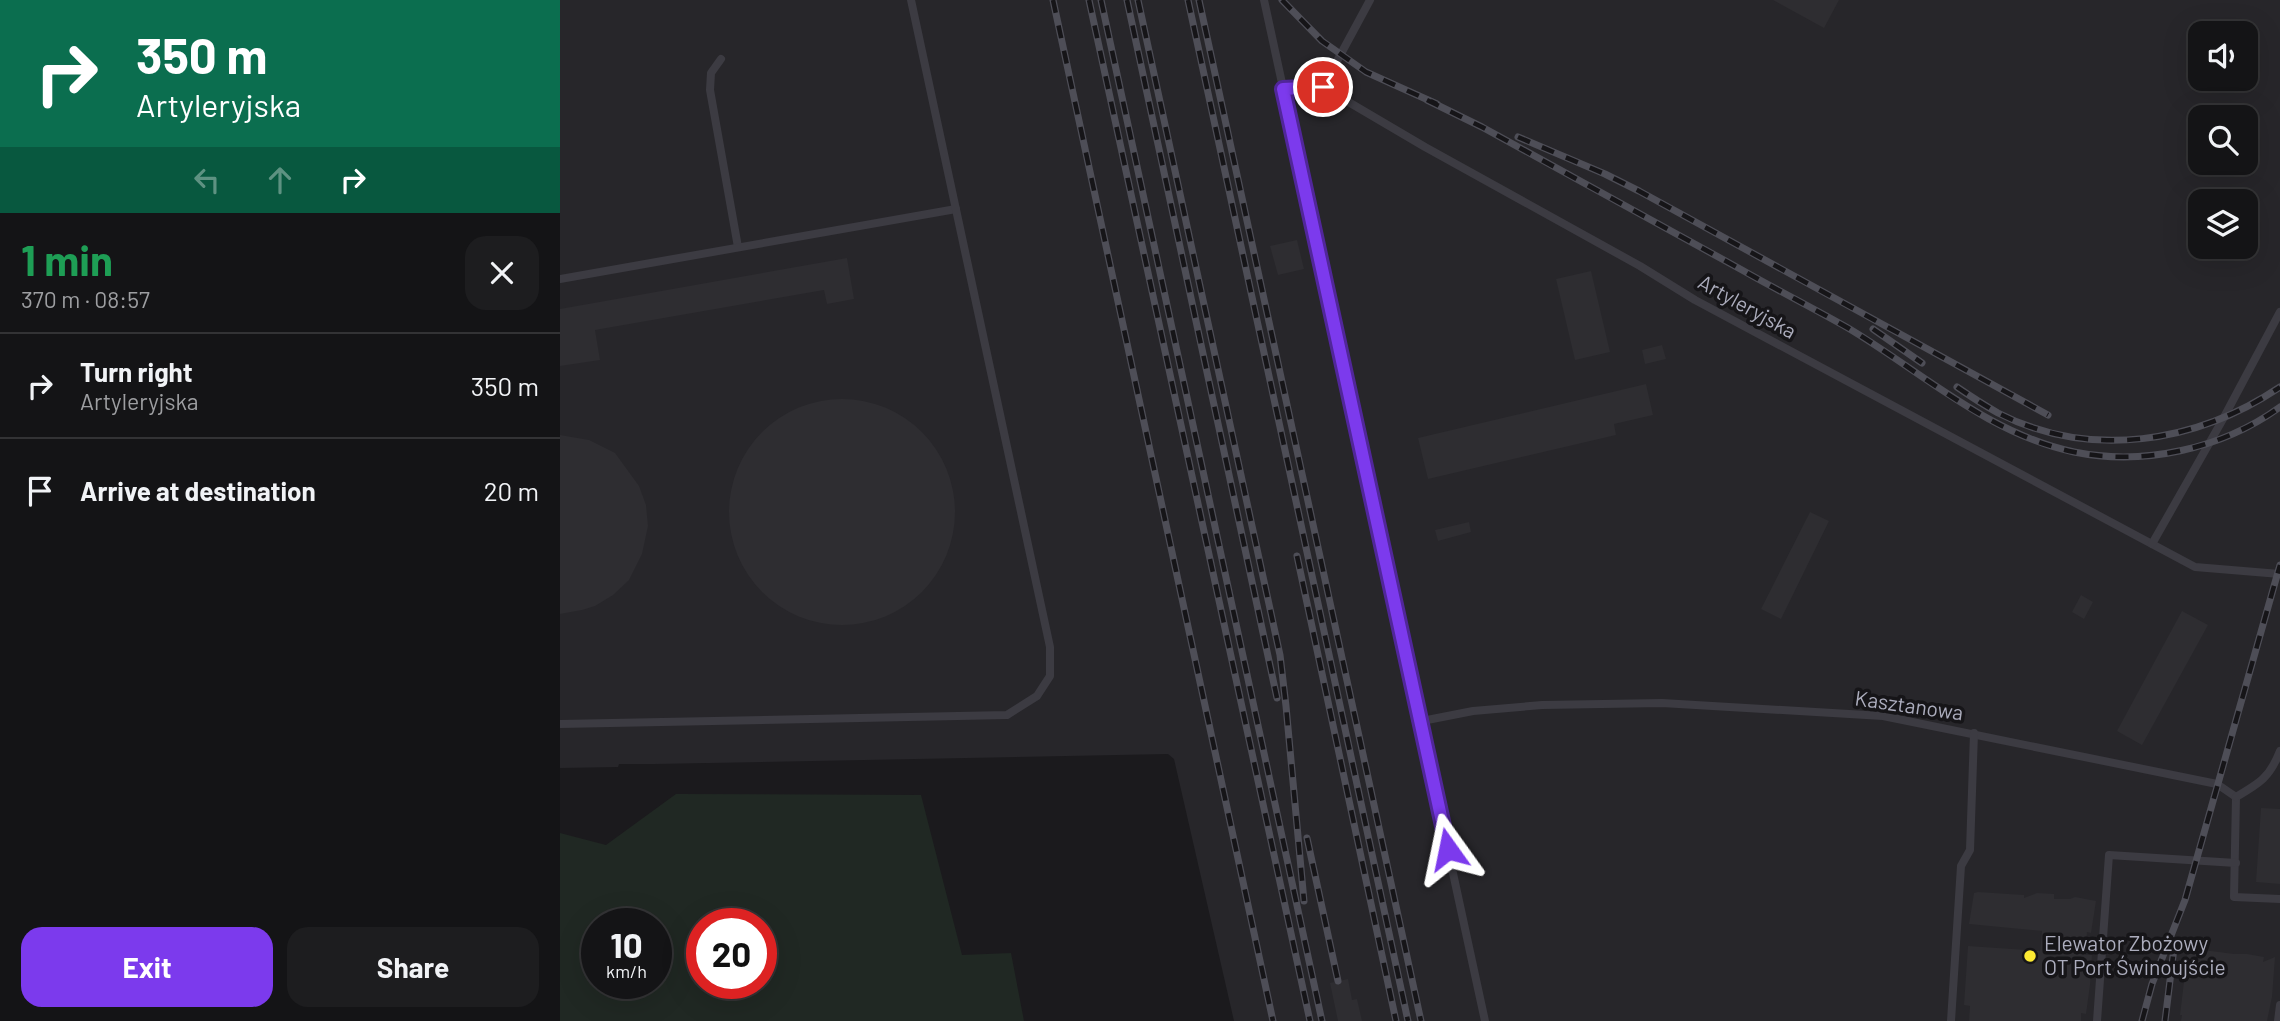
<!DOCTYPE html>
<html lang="en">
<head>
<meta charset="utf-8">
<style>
  body { margin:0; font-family:Barlow,sans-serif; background:#1d1d1f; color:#f1f3f6; height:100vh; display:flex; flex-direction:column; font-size:26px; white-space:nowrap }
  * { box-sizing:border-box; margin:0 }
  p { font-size:23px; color:#9d9ea1 }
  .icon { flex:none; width:38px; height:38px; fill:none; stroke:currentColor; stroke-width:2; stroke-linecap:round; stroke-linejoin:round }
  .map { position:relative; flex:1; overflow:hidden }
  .side { display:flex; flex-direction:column; background:#141416; width:560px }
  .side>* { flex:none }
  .banner { background:#0b6e4f; color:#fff; overflow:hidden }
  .buttons { position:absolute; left:1628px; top:21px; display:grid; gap:14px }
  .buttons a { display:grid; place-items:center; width:70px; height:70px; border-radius:14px; background:#141416; box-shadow:0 7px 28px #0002,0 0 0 2px #333335; font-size:35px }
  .speed { position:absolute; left:21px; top:908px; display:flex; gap:14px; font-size:35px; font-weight:700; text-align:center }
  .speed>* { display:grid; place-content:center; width:91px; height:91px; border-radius:50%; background:#141416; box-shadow:0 7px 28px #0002,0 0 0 2px #333335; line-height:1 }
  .speed small { font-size:18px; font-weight:400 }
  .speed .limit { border:10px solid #d22; background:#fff; color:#111 }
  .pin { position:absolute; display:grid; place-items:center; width:60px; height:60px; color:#fff; margin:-30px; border:4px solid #fff; border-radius:50%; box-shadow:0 2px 7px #0007 }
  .me { position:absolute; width:77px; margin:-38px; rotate:348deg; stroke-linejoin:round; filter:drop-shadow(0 0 5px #0008) }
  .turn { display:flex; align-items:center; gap:24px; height:147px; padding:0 21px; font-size:32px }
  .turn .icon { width:91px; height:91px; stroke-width:2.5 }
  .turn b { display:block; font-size:49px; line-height:60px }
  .lanes { display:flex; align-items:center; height:66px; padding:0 21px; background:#0003; justify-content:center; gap:35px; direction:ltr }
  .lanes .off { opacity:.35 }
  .round { display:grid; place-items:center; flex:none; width:74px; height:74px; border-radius:21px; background:#1d1d1f }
  .head { display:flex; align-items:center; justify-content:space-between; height:119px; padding:0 21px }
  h1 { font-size:42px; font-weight:700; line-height:52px; color:#1e9e55 }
  .cta { display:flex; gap:14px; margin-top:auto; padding:14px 21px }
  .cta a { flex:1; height:80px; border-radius:21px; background:#7c3aed; color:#fff; font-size:28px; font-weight:700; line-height:80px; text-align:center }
  .cta a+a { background:#1d1d1f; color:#f1f3f6 }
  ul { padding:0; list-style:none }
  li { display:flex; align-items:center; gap:21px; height:105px; padding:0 21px; border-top:2px solid #333335 }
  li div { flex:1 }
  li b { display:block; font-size:26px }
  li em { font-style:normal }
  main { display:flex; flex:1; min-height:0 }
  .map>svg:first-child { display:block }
</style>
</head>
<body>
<main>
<section class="side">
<div class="banner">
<div class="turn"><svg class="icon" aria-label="right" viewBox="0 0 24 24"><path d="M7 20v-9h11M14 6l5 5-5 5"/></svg><div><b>350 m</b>Artyleryjska</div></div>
<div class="lanes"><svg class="icon off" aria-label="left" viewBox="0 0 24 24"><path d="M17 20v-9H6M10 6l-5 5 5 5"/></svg><svg class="icon off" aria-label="ahead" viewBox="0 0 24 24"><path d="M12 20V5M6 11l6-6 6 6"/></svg><svg class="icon" aria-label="right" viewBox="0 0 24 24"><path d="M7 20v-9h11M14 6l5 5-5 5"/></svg></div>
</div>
<div class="head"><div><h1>1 min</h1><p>370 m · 08:57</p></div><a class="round"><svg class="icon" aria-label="close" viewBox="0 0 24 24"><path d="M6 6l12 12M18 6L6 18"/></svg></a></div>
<ul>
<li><svg class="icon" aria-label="right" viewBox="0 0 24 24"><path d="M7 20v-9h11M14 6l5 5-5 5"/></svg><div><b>Turn right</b><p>Artyleryjska</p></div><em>350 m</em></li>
<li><svg class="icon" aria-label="arrive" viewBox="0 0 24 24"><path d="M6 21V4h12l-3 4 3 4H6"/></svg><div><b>Arrive at destination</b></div><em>20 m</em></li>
</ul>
<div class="cta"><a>Exit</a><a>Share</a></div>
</section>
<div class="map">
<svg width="1720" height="1021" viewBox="0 0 1720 1021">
  <rect width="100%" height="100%" fill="#1b1a1d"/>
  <path fill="#27262a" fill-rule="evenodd" d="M 0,0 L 1720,0 L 1720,1021 L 674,1021 L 614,759 L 608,754 L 95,764 L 59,764 L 58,767 L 0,768 ZM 1640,33 L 1685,33 L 1685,79 L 1640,79 ZM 1640,117 L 1685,117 L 1685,163 L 1640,163 ZM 1640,201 L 1685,201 L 1685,247 L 1640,247 Z"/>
  <path fill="#202823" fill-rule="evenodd" d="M 116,794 L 361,795 L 402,955 L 451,953 L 464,1021 L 0,1021 L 0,833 L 46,845 ZM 37,924 L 96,924 L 96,984 L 37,984 ZM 142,924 L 201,924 L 201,984 L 142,984 Z"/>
  <g fill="#2e2d31">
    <path d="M 1213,0 L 1279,0 L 1264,28 Z"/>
    <path d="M 737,240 L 744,269 L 718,275 L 710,246 Z"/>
    <path d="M 287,258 L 294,299 L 267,304 L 264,290 L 35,330 L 40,360 L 0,366 L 0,309 Z"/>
    <path d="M 1031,271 L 1050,352 L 1015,360 L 996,279 Z"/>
    <path d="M 1102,345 L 1106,359 L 1085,364 L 1082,350 Z"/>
    <path d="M 1086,384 L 1093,415 L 1054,424 L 1056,435 L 868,479 L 858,438 Z"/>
    <circle cx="282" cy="512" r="113"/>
    <path d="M 0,435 L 29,440 L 55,453 L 79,486 L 86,505 L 88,526 L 82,554 L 69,580 L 53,595 L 35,606 L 22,610 L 0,614 Z"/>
    <path d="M 1250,512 L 1269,521 L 1221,619 L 1201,609 Z"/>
    <path d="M 909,522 L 911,532 L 878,541 L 875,530 Z"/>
    <path d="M 1521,595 L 1533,602 L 1524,619 L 1512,612 Z"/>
    <path d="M 1622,611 L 1648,625 L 1582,745 L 1557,731 Z"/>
    <path d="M 1701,808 L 1720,809 L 1720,884 L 1696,882 Z"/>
    <path d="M 1418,892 L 1464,895 L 1464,898 L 1477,893 L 1494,894 L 1494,899 L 1510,899 L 1515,897 L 1536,901 L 1531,933 L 1527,932 L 1525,955 L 1532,955 L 1530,985 L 1526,1014 L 1521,1013 L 1521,1021 L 1409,1021 L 1410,1006 L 1404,1005 L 1408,946 L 1480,951 L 1482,931 L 1409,924 L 1414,893 Z"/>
    <path d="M 1628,948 L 1674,954 L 1687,954 L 1704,957 L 1703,962 L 1715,957 L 1712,997 L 1707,1021 L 1621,1021 L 1622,1015 L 1620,1015 Z"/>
    <path d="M 788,979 L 792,1000 L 797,999 L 802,1021 L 778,1021 L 770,983 Z"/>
  </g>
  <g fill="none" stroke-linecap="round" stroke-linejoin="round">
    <g stroke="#3c3b42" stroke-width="8">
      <path d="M 704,0 L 925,1021"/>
      <path d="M 161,59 L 151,73 L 150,90 L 178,247"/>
      <path d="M 763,87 L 810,0"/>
      <path d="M 723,89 L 763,87 L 865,147 L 1080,266 L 1135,300 L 1635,567 L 1720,574"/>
      <path d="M 0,279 L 396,209"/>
      <path d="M 1592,544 L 1663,419 L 1720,312"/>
      <path d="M 862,721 L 913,711 L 982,705 L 1102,703 L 1323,716 L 1657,784 L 1676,797 L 1674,897 L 1720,899"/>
      <path d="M 0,724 L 447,715 L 477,696 L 490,676 L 490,647 L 351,0"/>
      <path d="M 1676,797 C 1700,783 1710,777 1720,751"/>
      <path d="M 1391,1021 L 1401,866 L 1410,850 L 1414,733"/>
      <path d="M 1537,1021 L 1549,855 L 1676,863"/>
      <path d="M 1718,1021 L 1720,1005"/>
    </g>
    <g stroke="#4e4e57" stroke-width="7">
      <g id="rail">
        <path d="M 493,0 L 713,1021"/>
        <path d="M 529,0 L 750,1021"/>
        <path d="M 541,0 L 762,1021"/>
        <path d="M 567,0 L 717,698"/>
        <path d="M 578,0 L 720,655 L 726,706 L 744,901"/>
        <path d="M 628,0 L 848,1021"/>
        <path d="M 639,0 L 861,1021"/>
        <path d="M 722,0 L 762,41 L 806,72 L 877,104"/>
        <path d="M 867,100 L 922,127 C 1009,175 1095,222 1182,270 C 1217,290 1253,308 1288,328 C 1362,372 1428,434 1514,452 C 1584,466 1662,449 1720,407"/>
        <path d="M 958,137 L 1045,174 L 1079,191 L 1488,415"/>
        <path d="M 1313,329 L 1362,363"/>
        <path d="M 1397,387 C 1410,396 1424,405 1438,413 C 1530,460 1637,443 1720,387"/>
        <path d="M 737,556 L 836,1021"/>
        <path d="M 747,838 L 778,981"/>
        <path d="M 1582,1021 L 1592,984 L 1625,900 L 1720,565"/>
        <path d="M 1605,1021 L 1614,948"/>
      </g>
    </g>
    <use href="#rail" stroke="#161518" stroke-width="4.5" stroke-dasharray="13" stroke-linecap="butt"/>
  </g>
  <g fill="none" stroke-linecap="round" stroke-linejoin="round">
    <g stroke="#51269a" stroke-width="18">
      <path id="route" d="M 763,87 L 723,89 L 888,849"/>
    </g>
    <use href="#route" stroke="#7c3aed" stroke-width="12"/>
  </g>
  <circle fill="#fdea32" stroke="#161518" stroke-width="2.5" cx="1470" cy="956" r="7"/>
  <g text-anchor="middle" stroke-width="7" stroke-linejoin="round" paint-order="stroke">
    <g font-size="21" fill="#acadbd" stroke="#161518">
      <text transform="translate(1187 307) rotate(29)" y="7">Artyleryjska</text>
      <text transform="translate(1349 706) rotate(8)" y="7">Kasztanowa</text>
    </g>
    <g font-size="21" fill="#acadbd" stroke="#161518" text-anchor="start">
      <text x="1484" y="951">Elewator Zbożowy<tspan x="1484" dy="24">OT Port Świnoujście</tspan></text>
    </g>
  </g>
</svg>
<div class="buttons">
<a><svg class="icon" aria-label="sound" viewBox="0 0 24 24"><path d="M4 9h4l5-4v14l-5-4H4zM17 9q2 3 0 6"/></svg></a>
<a><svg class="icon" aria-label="search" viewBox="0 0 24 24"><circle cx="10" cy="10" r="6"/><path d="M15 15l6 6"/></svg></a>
<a><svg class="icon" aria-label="layers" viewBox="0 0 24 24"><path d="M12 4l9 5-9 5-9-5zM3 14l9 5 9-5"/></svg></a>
</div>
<div class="speed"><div>10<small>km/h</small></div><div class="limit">20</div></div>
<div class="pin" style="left:763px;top:87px;background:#d93025"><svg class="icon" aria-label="arrive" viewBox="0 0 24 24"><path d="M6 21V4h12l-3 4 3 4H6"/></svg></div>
<svg class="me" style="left:888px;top:849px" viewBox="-20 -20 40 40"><path d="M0-17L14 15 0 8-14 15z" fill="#7c3aed" stroke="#fff" stroke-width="4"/></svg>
</div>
</main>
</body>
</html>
